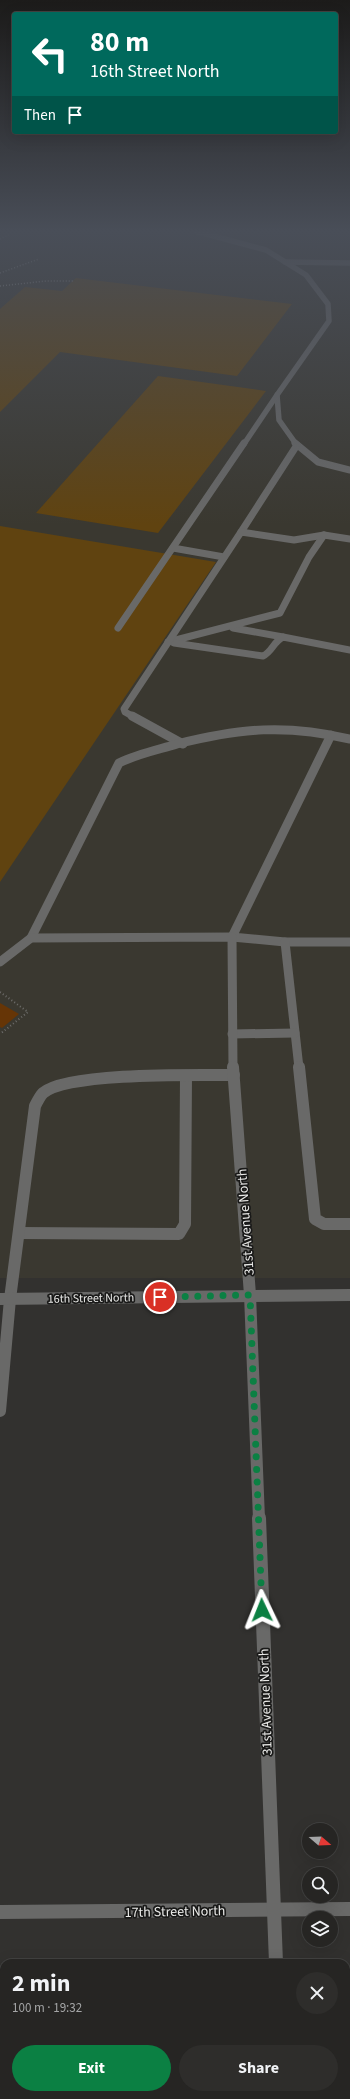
<!DOCTYPE html>
<html lang="en">
<head>
<meta charset="utf-8">
<style>
  body { margin:0; font-family:"Source Sans 3",sans-serif; background:#2e2d2b; color:#f1f3f6; height:100vh; display:flex; flex-direction:column; font-size:15px; white-space:nowrap }
  * { box-sizing:border-box; margin:0 }
  p { font-size:13px; color:#a4a5a6 }
  .icon { flex:none; width:22px; height:22px; fill:none; stroke:currentColor; stroke-width:2; stroke-linecap:round; stroke-linejoin:round }
  .map { position:relative; flex:1; overflow:hidden }
  .panel { position:absolute; left:0px; top:1959px; width:350px; height:140px; display:flex; flex-direction:column; background:#262523; border-radius:12px 12px 0 0; box-shadow:0 4px 16px #0002,0 0 0 1px #424241 }
  .panel>* { flex:none }
  .guide { position:absolute; left:12px; top:12px; width:326px; height:122px; border-radius:4px; box-shadow:0 4px 16px #0002,0 0 0 1px #424241; background:#00695c; color:#fff; overflow:hidden }
  .needle { width:26px; rotate:109deg }
  .controls { position:absolute; left:302px; top:1823px; display:grid; gap:8px }
  .controls a { display:grid; place-items:center; width:36px; height:36px; border-radius:50%; background:#262523; box-shadow:0 4px 16px #0002,0 0 0 1px #424241; font-size:20px }
  .pin { position:absolute; display:grid; place-items:center; width:34px; height:34px; color:#fff; margin:-17px; border:2px solid #fff; border-radius:50%; box-shadow:0 1px 4px #0007 }
  .me { position:absolute; width:44px; margin:-22px; rotate:358deg; stroke-linejoin:round; filter:drop-shadow(0 0 3px #0008) }
  .turn { display:flex; align-items:center; gap:14px; height:84px; padding:0 12px; font-size:18px }
  .turn .icon { width:52px; height:52px; stroke-width:2.5 }
  .turn b { display:block; font-size:28px; line-height:34px }
  .then { display:flex; align-items:center; height:38px; padding:0 12px; background:#0003; gap:8px; font-size:15px }
  .round { display:grid; place-items:center; flex:none; width:42px; height:42px; border-radius:21px; background:#2e2d2b }
  .headline { display:flex; align-items:center; justify-content:space-between; height:68px; padding:0 12px }
  h1 { font-size:24px; font-weight:700; line-height:30px }
  .primary-button { display:flex; gap:8px; margin-top:auto; padding:8px 12px }
  .primary-button a { flex:1; height:46px; border-radius:24px; background:#0b8043; color:#fff; font-size:16px; font-weight:700; line-height:46px; text-align:center }
  .primary-button a+a { background:#2e2d2b; color:#f1f3f6 }
  .map>svg:first-child { display:block }
</style>
</head>
<body>
<div class="map">
<svg width="350" height="2099" viewBox="0 0 350 2099">
  <rect width="100%" height="100%" fill="#32312f"/>
  <rect fill="#3a3830" x="0" y="231" width="350" height="1047"/>
  <path fill="#663506" d="M 0,1003 L 19,1014 L 2,1028 L 0,1027 Z"/>
  <g fill="#604310">
    <path d="M 76,278 L 292,304 L 237,376 L 60,352 L 0,412 L 0,309 L 25,287 L 62,291 Z"/>
    <path d="M 158,376 L 266,391 L 158,533 L 36,513 Z"/>
    <path d="M 0,526 L 216,562 L 0,882 Z"/>
  </g>
  <g fill="none" stroke-linecap="round" stroke-linejoin="round">
    <path stroke="#6d6c6a" stroke-width="2" stroke-dasharray="1 2.5" stroke-linecap="butt" d="M 0,992 L 28,1012 L 0,1034"/>
    <g stroke="#696968" stroke-width="5.5">
      <path d="M 195,231 L 266,250 L 306,275 L 328,304 L 329,321 L 277,395 L 279,420 L 296,444"/>
      <path d="M 285,262 L 350,263"/>
      <path d="M 244,444 L 277,395"/>
    </g>
    <g stroke="#696968" stroke-width="7">
      <path d="M 295,443 L 318,462 L 350,470"/>
      <path d="M 241,532 L 297,445"/>
      <path d="M 173,548 L 224,557"/>
      <path d="M 118,628 L 244,443"/>
      <path d="M 233,628 L 283,637"/>
      <path d="M 168,642 L 280,613 L 309,557 L 324,535"/>
      <path d="M 174,643 L 263,656 C 272,652 274,641 283,637 L 350,650"/>
      <path d="M 134,717 L 125,712 L 124,709 L 241,532 L 294,540 L 324,535 L 350,539"/>
    </g>
    <g stroke="#696968" stroke-width="9">
      <path d="M 132,716 L 183,744"/>
      <path d="M 331,735 L 232,937 L 285,942 L 350,942"/>
      <path d="M 31,938 L 119,763 C 137,754 157,750 177,744 C 241,728 286,724 350,739"/>
      <path d="M 285,942 L 299,1068"/>
      <path d="M 232,1034 L 295,1033"/>
    </g>
    <g stroke="#696968" stroke-width="12">
      <path d="M 299,1067 L 315,1219 L 324,1224 L 350,1224"/>
      <path d="M 19,1233 L 179,1234 L 185,1224 L 186,1076"/>
      <path d="M 0,1411 L 10,1299 L 35,1106 C 37,1102 40,1096 43,1093 C 67,1072 198,1075 234,1075"/>
    </g>
    <path stroke="#696968" stroke-width="14" d="M 0,1912 L 350,1909"/>
    <path stroke="#696968" stroke-width="9" d="M 0,962 L 31,938 L 232,937 L 233,1068"/>
    <g stroke="#696968" stroke-width="12">
      <path d="M 233,1067 L 250,1295 L 259,1519"/>
      <path d="M 0,1299 L 350,1295"/>
    </g>
    <g stroke="#696968" stroke-width="14">
      <path d="M 259,1518 L 276,1963"/>
      <path d="M 282,2095 L 282,2099"/>
    </g>
    <g stroke="#9a9997" stroke-width="1.5" stroke-dasharray="1 2" stroke-linecap="butt">
      <path d="M 0,239 L 16,231"/>
      <path d="M 0,273 L 39,259"/>
      <path d="M 0,286 L 46,281 L 74,281"/>
    </g>
  </g>
  <linearGradient id="sky" x2="0" y2="1"><stop stop-color="#1c1b1a"/><stop offset="0.44" stop-color="#494e58"/><stop offset="1" stop-color="#494e58" stop-opacity="0"/></linearGradient>
  <rect width="350" height="525" fill="url(#sky)"/>
  <g fill="none" stroke-linecap="round" stroke-linejoin="round">
    <path stroke="#0b8043" stroke-width="7" stroke-dasharray="0 12.6" d="M 160,1297 L 250,1295 L 262,1610"/>
  </g>
  <g text-anchor="middle" stroke-width="3.5" stroke-linejoin="round" paint-order="stroke">
    <g font-size="12" fill="#eaeae8" stroke="#191918">
      <text transform="translate(91 1298) rotate(-1)" y="4">16th Street North</text>
    </g>
    <g font-size="14" fill="#eaeae8" stroke="#191918">
      <text transform="translate(245 1222) rotate(-94)" y="5">31st Avenue North</text>
      <text transform="translate(265 1702) rotate(-92)" y="5">31st Avenue North</text>
      <text transform="translate(175 1911) rotate(-1)" y="5">17th Street North</text>
    </g>
  </g>
</svg>
<div class="controls">
<a><svg class="needle" viewBox="-14 -14 28 28"><path d="M0-13l5 13h-10z" fill="#e53935"/><path d="M0 13l5-13h-10z" fill="#a4a5a6"/></svg></a>
<a><svg class="icon" aria-label="search" viewBox="0 0 24 24"><circle cx="10" cy="10" r="6"/><path d="M15 15l6 6"/></svg></a>
<a><svg class="icon" aria-label="layers" viewBox="0 0 24 24"><path d="M12 4l9 5-9 5-9-5zM3 14l9 5 9-5"/></svg></a>
</div>
<div class="pin" style="left:160px;top:1297px;background:#d93025"><svg class="icon" aria-label="arrive" viewBox="0 0 24 24"><path d="M6 21V4h12l-3 4 3 4H6"/></svg></div>
<svg class="me" style="left:262px;top:1610px" viewBox="-20 -20 40 40"><path d="M0-17L14 15 0 8-14 15z" fill="#0b8043" stroke="#fff" stroke-width="4"/></svg>
<div class="guide">
<div class="turn"><svg class="icon" aria-label="left" viewBox="0 0 24 24"><path d="M17 20v-9H6M10 6l-5 5 5 5"/></svg><div><b>80 m</b>16th Street North</div></div>
<div class="then">Then<svg class="icon" aria-label="arrive" viewBox="0 0 24 24"><path d="M6 21V4h12l-3 4 3 4H6"/></svg></div>
</div>
<section class="panel">
<div class="headline"><div><h1>2 min</h1><p>100 m · 19:32</p></div><a class="round"><svg class="icon" aria-label="close" viewBox="0 0 24 24"><path d="M6 6l12 12M18 6L6 18"/></svg></a></div>
<div class="primary-button"><a>Exit</a><a>Share</a></div>
</section>
</div>
</body>
</html>
